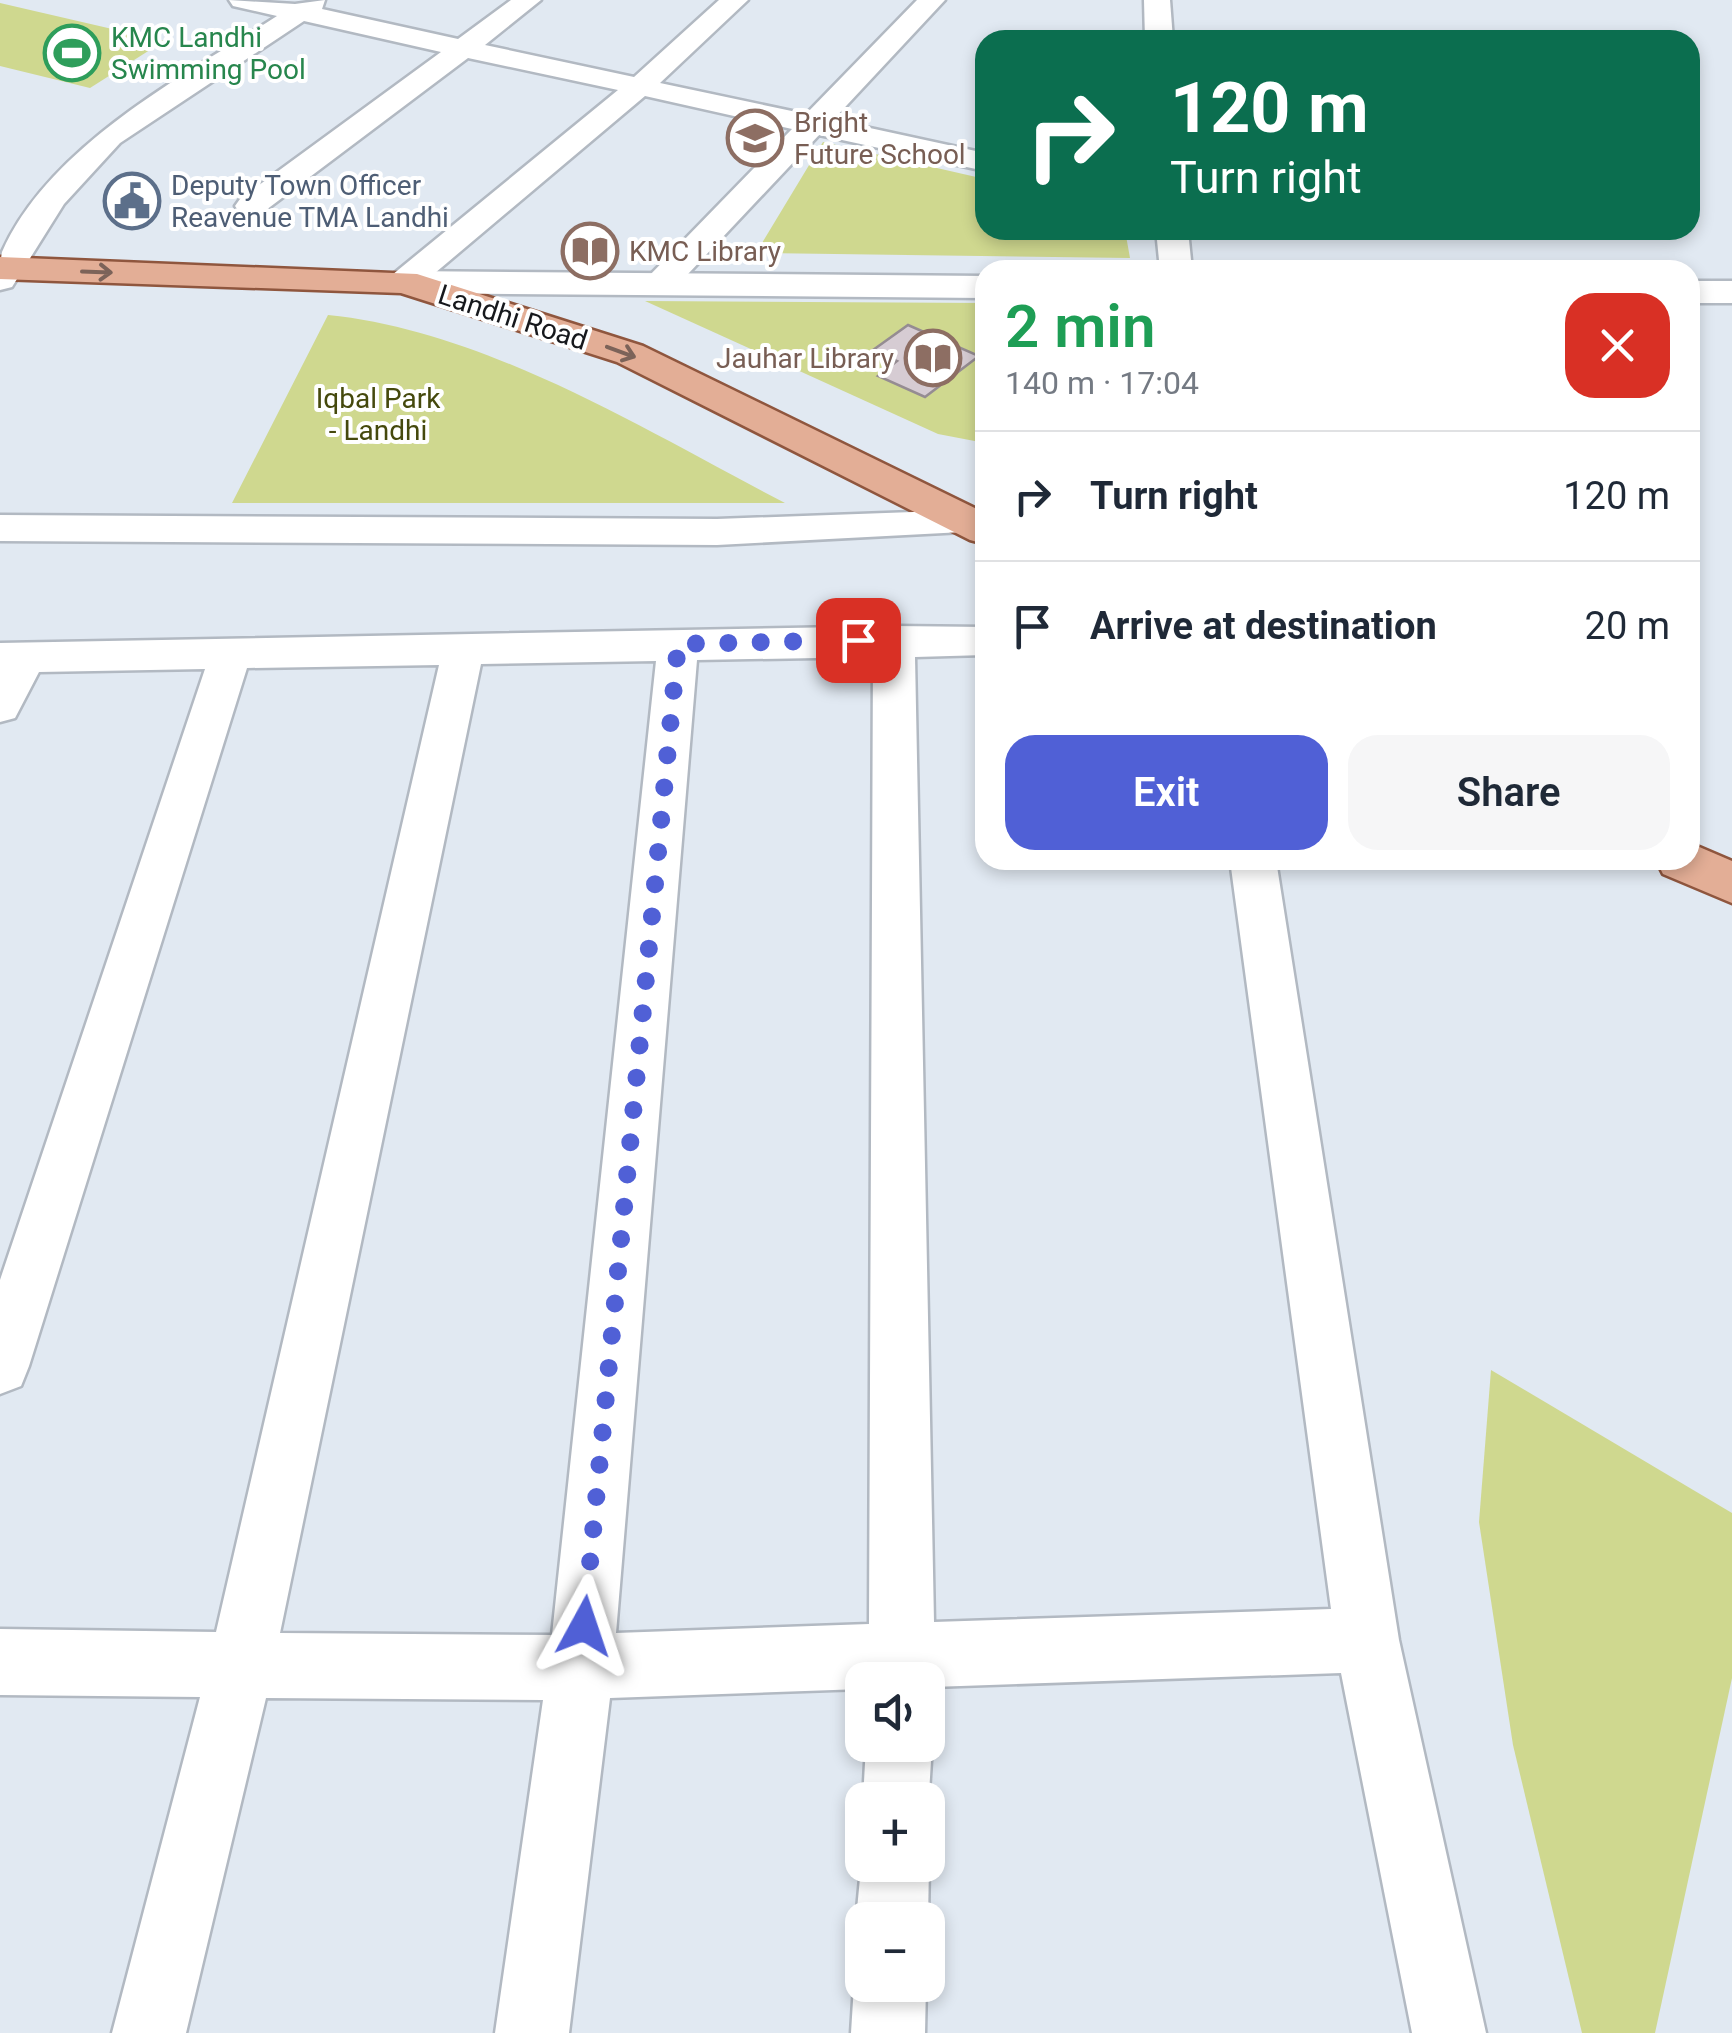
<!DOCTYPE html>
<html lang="en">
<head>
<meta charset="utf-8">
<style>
  body { margin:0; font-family:Roboto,sans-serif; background:#f6f6f7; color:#1f2937; height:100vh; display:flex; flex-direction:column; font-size:38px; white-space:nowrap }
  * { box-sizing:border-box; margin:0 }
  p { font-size:32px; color:#747a83 }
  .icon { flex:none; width:55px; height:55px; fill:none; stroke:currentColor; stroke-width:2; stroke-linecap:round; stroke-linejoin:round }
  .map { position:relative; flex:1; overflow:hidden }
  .details { position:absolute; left:975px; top:260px; width:725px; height:610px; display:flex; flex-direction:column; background:#fff; border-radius:30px; box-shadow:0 5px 15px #0003 }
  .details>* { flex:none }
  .guide { position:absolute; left:975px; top:30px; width:725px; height:210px; border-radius:30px; box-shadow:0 5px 15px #0003; background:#0b6e4f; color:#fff; overflow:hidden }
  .controls { position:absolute; left:845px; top:1662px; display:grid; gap:20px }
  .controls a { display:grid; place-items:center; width:100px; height:100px; border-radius:20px; background:#fff; box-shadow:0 5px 15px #0003; font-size:50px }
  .pin { position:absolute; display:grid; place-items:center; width:85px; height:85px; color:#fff; margin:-42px; border-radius:20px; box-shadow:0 5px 15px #0006 }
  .me { position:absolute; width:110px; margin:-55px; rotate:5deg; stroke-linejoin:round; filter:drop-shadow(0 0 8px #0008) }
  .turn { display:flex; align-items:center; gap:35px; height:210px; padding:0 30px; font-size:45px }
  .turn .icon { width:130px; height:130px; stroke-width:2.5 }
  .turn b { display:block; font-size:70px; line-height:85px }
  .round { display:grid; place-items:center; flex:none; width:105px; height:105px; border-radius:30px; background:#f6f6f7 }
  .headline { display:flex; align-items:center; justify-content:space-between; height:170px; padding:0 30px }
  h1 { font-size:60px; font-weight:600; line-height:75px; color:#1e9e55 }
  .cta { display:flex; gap:20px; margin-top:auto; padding:20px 30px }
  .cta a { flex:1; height:115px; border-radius:30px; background:#5060d6; color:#fff; font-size:40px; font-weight:600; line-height:115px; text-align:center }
  .cta a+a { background:#f6f6f7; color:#1f2937 }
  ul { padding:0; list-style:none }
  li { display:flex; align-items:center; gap:30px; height:130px; padding:0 30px; border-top:2px solid #e0e1e3 }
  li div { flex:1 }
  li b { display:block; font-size:38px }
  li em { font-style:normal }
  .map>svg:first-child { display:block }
</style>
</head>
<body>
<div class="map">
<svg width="1732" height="2033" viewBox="0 0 1732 2033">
  <rect width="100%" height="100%" fill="#e1e9f2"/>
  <g fill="#cfd88f">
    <path d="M 0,3 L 164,41 L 90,88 L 0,66 Z"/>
    <path d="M 823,142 L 985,179 L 985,230 L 1125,230 L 1130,258 L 756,253 Z"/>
    <path d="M 645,301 L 985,303 L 985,443 L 938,434 Z"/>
    <path d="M 328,315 C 487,331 644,430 785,503 L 232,503 Z"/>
    <path d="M 1491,1370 L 1732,1513 L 1732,1678 L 1655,2033 L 1582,2033 L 1513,1745 L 1479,1522 Z"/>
  </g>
  <path fill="#d6ccd3" stroke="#958c92" stroke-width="2.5" d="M 908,325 L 979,356 L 925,397 L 878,376 L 897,361 L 873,350 Z"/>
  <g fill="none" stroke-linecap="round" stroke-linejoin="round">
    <g stroke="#b2b9c2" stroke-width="5">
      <g id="street">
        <path d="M 229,0 L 295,4 L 325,0 L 322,9 L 458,39 L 511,0 L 541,0 L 485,45 L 634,77 L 719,0 L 748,0 L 660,83 L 806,114 L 917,0 L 945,0 L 833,120 L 985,153 L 985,171 L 819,135 L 672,291 L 648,291 L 644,284 L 648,277 L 792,129 L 645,96 L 416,289 L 392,289 L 388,282 L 392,275 L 618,90 L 468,58 L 262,213 L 240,213 L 235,206 L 240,199 L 441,52 L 304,21 L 120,143 L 64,204 L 12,287 L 0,290 C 0,278 0,262 2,252 C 49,146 183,76 277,16 L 233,6 Z"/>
        <path d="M 1144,0 L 1170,0 L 1173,40 L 1145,40 Z"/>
        <path d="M 1156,230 L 1188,230 L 1192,270 L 1160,270 Z"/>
        <path d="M 968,510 L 982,513 L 985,519 L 982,531 L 717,545 L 0,541 L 0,515 L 717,519 Z"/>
        <path d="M 894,626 L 985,627 L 985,655 L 915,657 L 934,1622 L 1331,1609 L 1230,860 L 1276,860 L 1399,1640 L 1486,2033 L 1412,2033 L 1341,1673 L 932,1687 L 928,1697 L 928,1680 L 862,1680 L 862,1689 L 610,1698 L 569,2033 L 495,2033 L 543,1700 L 266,1698 L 186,2033 L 112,2033 L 200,1697 L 0,1695 L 0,1629 L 216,1632 L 439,665 L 247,668 L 29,1366 L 21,1386 L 0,1394 L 0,1280 L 205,669 L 39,672 L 15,718 L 0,722 L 0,643 ZM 873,657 L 869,1624 L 616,1633 L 697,660 ZM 656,661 L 552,1635 L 280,1633 L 481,664 Z"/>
        <path d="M 928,1733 L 932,1745 L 928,1809 L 928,1800 L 863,1800 L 866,1745 L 928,1745 Z"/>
        <path d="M 862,1857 L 862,1865 L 928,1865 L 928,1862 L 929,1865 L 928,1920 L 862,1920 L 862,1935 L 856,1920 Z"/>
        <path d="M 862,1964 L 862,1985 L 926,1985 L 925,2033 L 851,2033 L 854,1985 Z"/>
      </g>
    </g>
    <g stroke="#b2b9c2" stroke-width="5">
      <g id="secondary">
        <path d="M 404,271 L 985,276 L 985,298 L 404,293 L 391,290 L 386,282 L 391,274 Z"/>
        <rect x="1690" y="281" width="42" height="22"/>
      </g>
    </g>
    <g stroke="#8f563e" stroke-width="5">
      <g id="primary">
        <path d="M 0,257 L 417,274 L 643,346 L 985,513 L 985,544 L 970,540 L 617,362 L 401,293 L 0,279 Z"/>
        <path d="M 1690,843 L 1732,861 L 1732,903 L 1663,874 L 1656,860 L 1690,860 Z"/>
      </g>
    </g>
    <use href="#street" fill="#fff" fill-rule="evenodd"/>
    <use href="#secondary" fill="#fff" fill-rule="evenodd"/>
    <use href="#primary" fill="#e3ae96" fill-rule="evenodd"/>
  </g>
  <defs><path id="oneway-shaft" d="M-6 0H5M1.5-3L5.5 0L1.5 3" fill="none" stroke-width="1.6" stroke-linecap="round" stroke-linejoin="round" transform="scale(2.5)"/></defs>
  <g stroke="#7c6359">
    <use href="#oneway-shaft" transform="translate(97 272) rotate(2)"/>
    <use href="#oneway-shaft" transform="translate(621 352) rotate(20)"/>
  </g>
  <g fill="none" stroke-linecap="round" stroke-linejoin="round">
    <path stroke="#5060d6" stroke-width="18" stroke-dasharray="0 32.4" d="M 584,1626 L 678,644 L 858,640"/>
  </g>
  <defs>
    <g id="stadium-ring" transform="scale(2.875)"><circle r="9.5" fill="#fff" stroke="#2e9e5b" stroke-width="1.5"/><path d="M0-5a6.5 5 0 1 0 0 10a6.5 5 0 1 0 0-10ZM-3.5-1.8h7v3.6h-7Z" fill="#2e9e5b"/></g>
    <g id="school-ring" transform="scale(2.875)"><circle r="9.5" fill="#fff" stroke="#8d6e63" stroke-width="1.5"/><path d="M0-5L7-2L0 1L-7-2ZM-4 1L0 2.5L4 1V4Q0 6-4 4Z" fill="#8d6e63"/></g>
    <g id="civic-ring" transform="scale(2.875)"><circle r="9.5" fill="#fff" stroke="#5c6f8a" stroke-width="1.5"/><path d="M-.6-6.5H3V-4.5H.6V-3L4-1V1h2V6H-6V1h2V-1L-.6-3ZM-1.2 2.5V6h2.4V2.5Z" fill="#5c6f8a"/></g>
    <g id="library-ring" transform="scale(2.875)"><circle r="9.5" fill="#fff" stroke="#8d6e63" stroke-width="1.5"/><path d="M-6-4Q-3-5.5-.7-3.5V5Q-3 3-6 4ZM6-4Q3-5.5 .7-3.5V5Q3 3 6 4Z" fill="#8d6e63"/></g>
  </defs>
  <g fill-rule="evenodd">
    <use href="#stadium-ring" x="72" y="53"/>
    <use href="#school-ring" x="755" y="138"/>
    <use href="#civic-ring" x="132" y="201"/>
    <use href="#library-ring" x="590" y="251"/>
    <use href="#library-ring" x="933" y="358"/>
  </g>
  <g text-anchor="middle" stroke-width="8" stroke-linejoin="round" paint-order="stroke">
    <g font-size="28" fill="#27864d" stroke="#fff" text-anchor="start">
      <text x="111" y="47">KMC Landhi<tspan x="111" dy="32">Swimming Pool</tspan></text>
    </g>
    <g font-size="28" fill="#785e54" stroke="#fff" text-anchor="start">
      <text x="794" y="132">Bright<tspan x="794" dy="32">Future School</tspan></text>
      <text x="629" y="261">KMC Library</text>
      <text x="894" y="368" text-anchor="end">Jauhar Library</text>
    </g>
    <g font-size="28" fill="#4e5e75" stroke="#fff" text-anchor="start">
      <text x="171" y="195">Deputy Town Officer<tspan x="171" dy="32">Reavenue TMA Landhi</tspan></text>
    </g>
    <g font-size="28" fill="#16181c" stroke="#fff">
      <text transform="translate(513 317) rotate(18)" y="10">Landhi Road</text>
    </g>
    <g font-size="28" fill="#45490d" stroke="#fff">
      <text x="378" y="408">Iqbal Park<tspan x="378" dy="32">- Landhi</tspan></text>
    </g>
  </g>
</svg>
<div class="controls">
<a><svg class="icon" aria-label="sound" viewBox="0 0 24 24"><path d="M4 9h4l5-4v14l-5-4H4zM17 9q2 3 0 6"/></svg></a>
<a>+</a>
<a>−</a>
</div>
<div class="pin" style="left:858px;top:640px;background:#d93025"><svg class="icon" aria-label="arrive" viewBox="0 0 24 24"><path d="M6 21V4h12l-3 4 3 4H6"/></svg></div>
<svg class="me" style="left:584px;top:1626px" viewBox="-20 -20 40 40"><path d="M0-17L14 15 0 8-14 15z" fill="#5060d6" stroke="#fff" stroke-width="4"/></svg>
<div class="guide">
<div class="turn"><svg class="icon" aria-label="right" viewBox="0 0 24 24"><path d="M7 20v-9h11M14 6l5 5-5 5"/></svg><div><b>120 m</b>Turn right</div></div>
</div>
<section class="details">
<div class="headline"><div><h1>2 min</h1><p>140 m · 17:04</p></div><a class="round" style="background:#d93025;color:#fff"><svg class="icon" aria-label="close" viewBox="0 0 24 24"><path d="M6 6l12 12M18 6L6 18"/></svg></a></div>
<ul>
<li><svg class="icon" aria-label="right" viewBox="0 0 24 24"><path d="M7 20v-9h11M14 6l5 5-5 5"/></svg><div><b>Turn right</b></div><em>120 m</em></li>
<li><svg class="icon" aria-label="arrive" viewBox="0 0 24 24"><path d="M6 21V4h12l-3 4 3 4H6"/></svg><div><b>Arrive at destination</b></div><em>20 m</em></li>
</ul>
<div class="cta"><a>Exit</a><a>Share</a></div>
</section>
</div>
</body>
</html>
